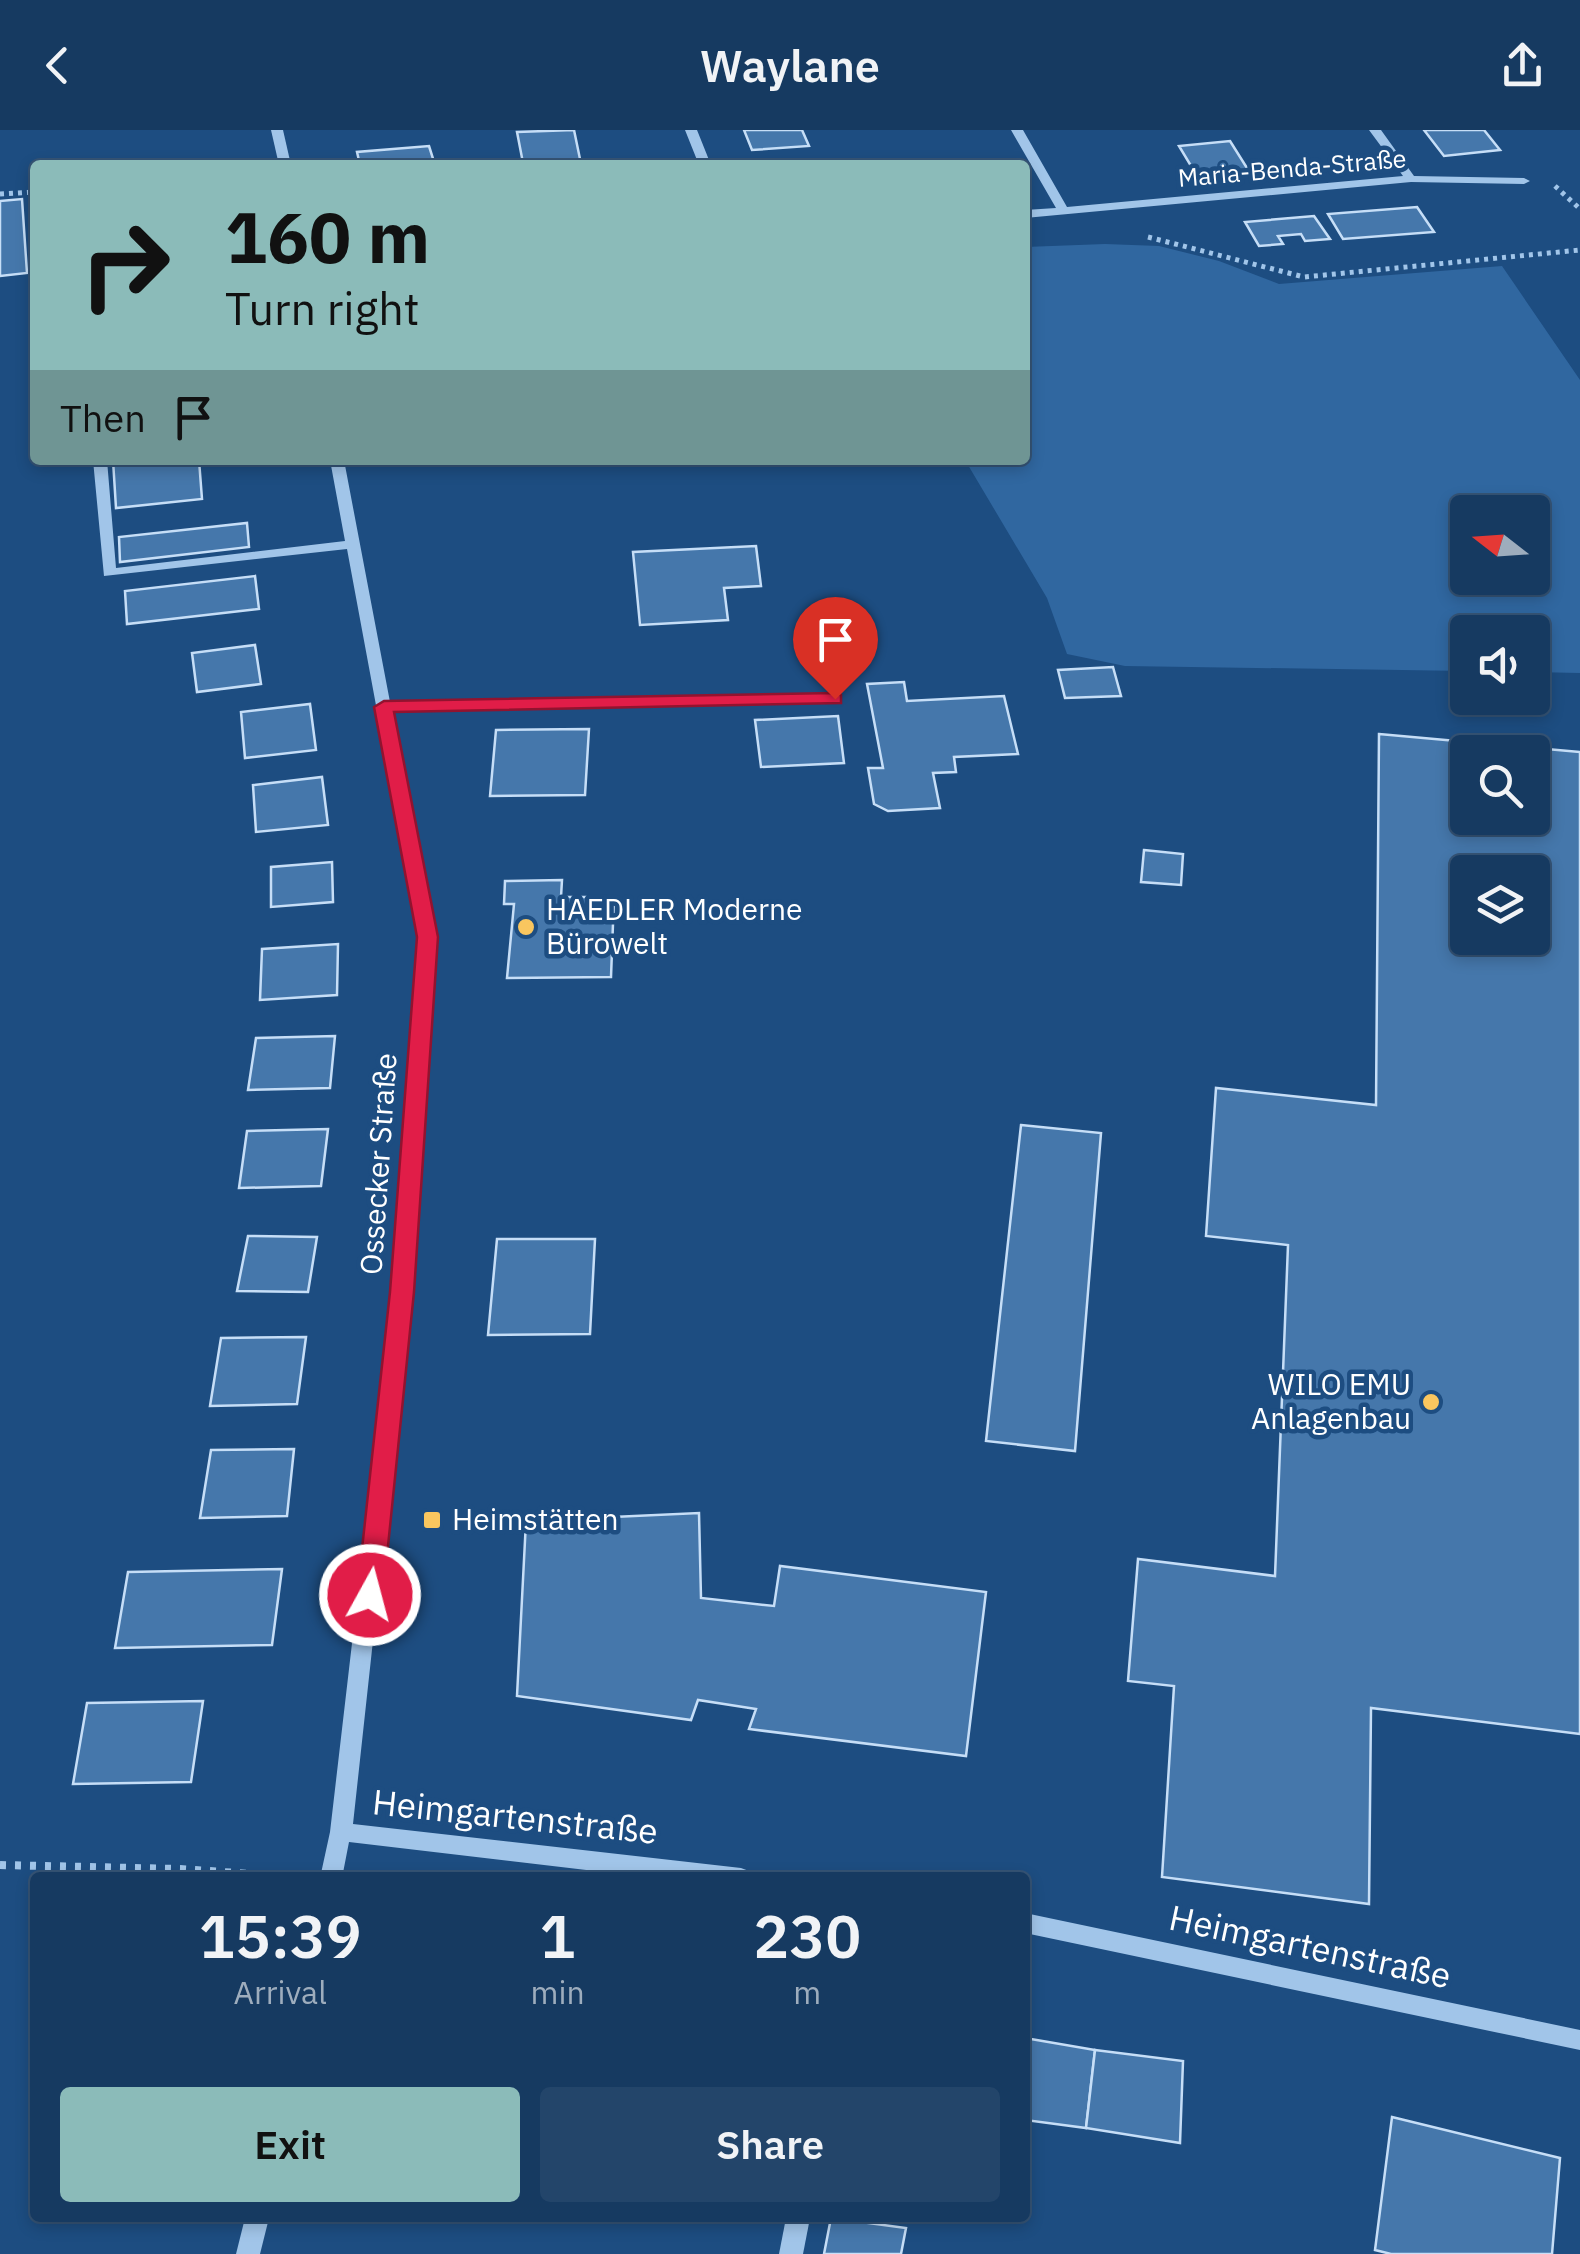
<!DOCTYPE html>
<html lang="en">
<head>
<meta charset="utf-8">
<style>
  body { margin:0; font-family:"IBM Plex Sans",sans-serif; background:#23456a; color:#f1f3f6; height:100vh; display:flex; flex-direction:column; font-size:38px; white-space:nowrap }
  * { box-sizing:border-box; margin:0 }
  p { font-size:32px; color:#9eadbd }
  .icon { flex:none; width:55px; height:55px; fill:none; stroke:currentColor; stroke-width:2; stroke-linecap:round; stroke-linejoin:round }
  .map { position:relative; flex:1; overflow:hidden }
  .panel { position:absolute; left:30px; top:1742px; width:1000px; height:350px; display:flex; flex-direction:column; background:#163a61; border-radius:10px; box-shadow:0 5px 15px #0003,0 0 0 2px #355476 }
  .panel>* { flex:none }
  .banner { position:absolute; left:30px; top:30px; width:1000px; height:305px; border-radius:10px; box-shadow:0 5px 15px #0003,0 0 0 2px #355476; background:#8bbbb9; color:#111; overflow:hidden }
  .needle { width:65px; rotate:287deg }
  .fabs { position:absolute; left:1450px; top:365px; display:grid; gap:20px }
  .fabs a { display:grid; place-items:center; width:100px; height:100px; border-radius:10px; background:#163a61; box-shadow:0 5px 15px #0003,0 0 0 2px #355476; font-size:50px }
  .pin { position:absolute; display:grid; place-items:center; width:85px; height:85px; color:#fff; margin:-102px -42px; border-radius:50% 50% 50% 0; rotate:-45deg; box-shadow:0 0 10px #0007 }
  .pin .icon { rotate:45deg }
  .me { position:absolute; width:110px; margin:-55px; rotate:7deg; stroke-linejoin:round; filter:drop-shadow(0 0 8px #0008) }
  .turn { display:flex; align-items:center; gap:35px; height:210px; padding:0 30px; font-size:45px }
  .turn .icon { width:130px; height:130px; stroke-width:2.5 }
  .turn b { display:block; font-size:70px; line-height:85px }
  .then { display:flex; align-items:center; height:95px; padding:0 30px; background:#0003; gap:20px; font-size:38px }
  .eta { display:flex; justify-content:space-evenly; align-items:center; height:170px; text-align:center }
  .eta b { font-size:60px; font-weight:600; line-height:70px }
  .cta { display:flex; gap:20px; margin-top:auto; padding:20px 30px }
  .cta a { flex:1; height:115px; border-radius:10px; background:#8bbbb9; color:#111; font-size:40px; font-weight:600; line-height:115px; text-align:center }
  .cta a+a { background:#23456a; color:#f1f3f6 }
  header { display:flex; justify-content:space-between; align-items:center; height:130px; padding:0 30px; background:#163a61; font-size:45px; font-weight:600 }
  .map>svg:first-child { display:block }
</style>
</head>
<body>
<header><svg class="icon" aria-label="back" viewBox="0 0 24 24"><path d="M15 5l-7 7 7 7"/></svg>Waylane<svg class="icon" aria-label="share" viewBox="0 0 24 24"><path d="M12 15V3M7 8l5-5 5 5M5 13v7h14v-7"/></svg></header>
<div class="map">
<svg width="1580" height="2124" viewBox="0 0 1580 2124">
  <rect width="100%" height="100%" fill="#1d4d81"/>
  <path fill="#3067a0" fill-rule="evenodd" d="M 1105,114 L 1159,116 L 1219,131 L 1279,154 L 1502,136 L 1580,250 L 1580,543 L 1533,542 L 1532,502 L 1468,502 L 1467,541 L 1125,536 L 1067,524 L 1047,468 L 965,330 L 1025,330 L 1025,117 ZM 1468,382 L 1532,382 L 1532,448 L 1468,448 Z"/>
  <g fill="#4577ab" stroke="#c6def7" stroke-width="2.5" fill-rule="evenodd">
    <path d="M 574,0 L 580,29 L 523,33 L 517,2 Z"/>
    <path d="M 744,0 L 802,0 L 809,16 L 752,20 Z"/>
    <path d="M 1424,0 L 1484,0 L 1500,20 L 1444,26 Z"/>
    <path d="M 1230,11 L 1252,46 L 1200,51 L 1179,16 Z"/>
    <path d="M 429,16 L 435,35 L 360,35 L 357,22 Z"/>
    <path d="M 22,69 L 27,143 L 0,146 L 0,71 Z"/>
    <path d="M 1417,77 L 1434,102 L 1343,109 L 1328,84 Z"/>
    <path d="M 1314,86 L 1330,109 L 1305,111 L 1301,104 L 1278,106 L 1283,114 L 1259,116 L 1245,92 Z"/>
    <path d="M 113,330 L 199,330 L 202,369 L 116,378 Z"/>
    <path d="M 247,393 L 249,417 L 120,432 L 119,407 Z"/>
    <path d="M 756,416 L 761,456 L 724,458 L 728,490 L 640,495 L 633,422 Z"/>
    <path d="M 255,446 L 259,479 L 127,494 L 125,461 Z"/>
    <path d="M 255,515 L 261,554 L 197,562 L 192,523 Z"/>
    <path d="M 1113,537 L 1121,566 L 1065,568 L 1058,540 Z"/>
    <path d="M 904,552 L 907,571 L 1004,566 L 1018,624 L 954,627 L 956,642 L 933,643 L 940,678 L 888,681 L 874,674 L 868,638 L 883,638 L 867,554 Z"/>
    <path d="M 310,574 L 316,620 L 245,628 L 241,582 Z"/>
    <path d="M 838,586 L 844,633 L 761,637 L 755,590 Z"/>
    <path d="M 589,599 L 585,665 L 490,666 L 496,600 Z"/>
    <path d="M 1379,604 L 1580,622 L 1580,1604 L 1371,1578 L 1369,1774 L 1162,1747 L 1174,1556 L 1128,1551 L 1138,1429 L 1275,1446 L 1288,1115 L 1206,1106 L 1216,958 L 1376,975 ZM 1468,622 L 1532,622 L 1532,688 L 1468,688 ZM 1468,742 L 1532,742 L 1532,808 L 1468,808 Z"/>
    <path d="M 322,647 L 328,695 L 256,702 L 253,655 Z"/>
    <path d="M 1144,720 L 1183,724 L 1181,755 L 1141,752 Z"/>
    <path d="M 332,732 L 333,772 L 271,777 L 271,737 Z"/>
    <path d="M 562,750 L 561,767 L 614,767 L 611,847 L 507,848 L 514,774 L 504,774 L 505,751 Z"/>
    <path d="M 338,814 L 337,865 L 260,870 L 262,819 Z"/>
    <path d="M 335,906 L 330,958 L 248,960 L 256,908 Z"/>
    <path d="M 1021,995 L 1101,1003 L 1075,1321 L 986,1311 Z"/>
    <path d="M 328,999 L 321,1056 L 239,1058 L 247,1001 Z"/>
    <path d="M 248,1106 L 317,1107 L 308,1162 L 237,1161 Z"/>
    <path d="M 497,1109 L 595,1109 L 590,1204 L 488,1205 Z"/>
    <path d="M 306,1207 L 297,1274 L 210,1276 L 221,1208 Z"/>
    <path d="M 294,1319 L 287,1386 L 200,1388 L 211,1320 Z"/>
    <path d="M 699,1383 L 701,1468 L 774,1476 L 780,1436 L 986,1462 L 966,1626 L 749,1599 L 756,1579 L 698,1570 L 691,1590 L 517,1566 L 526,1391 Z"/>
    <path d="M 282,1439 L 272,1515 L 115,1518 L 128,1442 Z"/>
    <path d="M 203,1571 L 191,1652 L 73,1654 L 87,1573 Z"/>
    <path d="M 1025,1908 L 1095,1920 L 1086,1998 L 1025,1990 Z"/>
    <path d="M 1095,1920 L 1183,1931 L 1180,2013 L 1086,1998 Z"/>
    <path d="M 1392,1987 L 1560,2028 L 1552,2124 L 1391,2124 L 1375,2120 Z"/>
    <path d="M 831,2088 L 906,2098 L 901,2124 L 824,2124 Z"/>
  </g>
  <g fill="none" stroke-linecap="round" stroke-linejoin="round">
    <g stroke="#a1c5e9" stroke-width="5" stroke-dasharray="4 5" stroke-linecap="butt">
      <path d="M 1555,56 L 1580,79"/>
      <path d="M 0,64 L 35,62"/>
      <path d="M 1148,107 L 1304,147 L 1580,120"/>
    </g>
    <path stroke="#a1c5e9" stroke-width="8" stroke-dasharray="6 9" stroke-linecap="butt" d="M 0,1735 L 180,1739 L 294,1747"/>
    <g fill="#a1c5e9" fill-rule="evenodd">
      <path d="M 271,0 L 283,0 L 291,35 L 279,35 Z"/>
      <path d="M 685,0 L 697,0 L 711,35 L 699,35 Z"/>
      <path d="M 1011,0 L 1023,0 L 1067,77 L 1403,46 L 1369,0 L 1381,0 L 1414,46 L 1524,48 L 1530,51 L 1524,54 L 1411,52 L 1025,88 L 1025,80 L 1056,78 Z"/>
      <path d="M 93,330 L 107,330 L 116,438 L 345,411 L 330,330 L 344,330 L 390,572 L 835,565 L 842,569 L 835,573 L 392,581 L 435,807 L 411,1162 L 353,1694 L 741,1738 L 749,1741 L 752,1748 L 654,1748 L 349,1712 L 342,1748 L 320,1748 L 330,1702 L 393,1162 L 419,807 L 347,419 L 104,446 Z"/>
      <path d="M 1025,1783 L 1580,1900 L 1580,1920 L 1025,1803 Z"/>
      <path d="M 245,2088 L 269,2088 L 260,2124 L 236,2124 Z"/>
      <path d="M 786,2088 L 810,2088 L 803,2124 L 779,2124 Z"/>
    </g>
  </g>
  <path fill="#e11d48" stroke="#92132f" stroke-width="2.5" d="M 835,563 L 841,565 L 841,573 L 394,582 L 438,807 L 414,1162 L 383,1465 L 379,1472 L 370,1475 L 361,1472 L 357,1465 L 390,1162 L 417,807 L 374,577 L 384,571 Z"/>
  <g fill="#f9c65f" stroke="#1d4d81" stroke-width="4">
    <circle cx="526" cy="797" r="10"/>
    <circle cx="1431" cy="1272" r="10"/>
    <rect x="422" y="1380" width="20" height="20" rx="5"/>
  </g>
  <g text-anchor="middle" stroke-width="9" stroke-linejoin="round" paint-order="stroke">
    <g font-size="25" fill="#fff" stroke="#1d4d81">
      <text transform="translate(1292 38) rotate(-5)" y="9">Maria-Benda-Straße</text>
    </g>
    <g font-size="30" fill="#fff" stroke="#1d4d81" text-anchor="start">
      <text x="546" y="790">HAEDLER Moderne<tspan x="546" dy="34">Bürowelt</tspan></text>
      <text x="1411" y="1265" text-anchor="end">WILO EMU<tspan x="1411" dy="34">Anlagenbau</tspan></text>
      <text x="452" y="1400">Heimstätten</text>
    </g>
    <g font-size="30" fill="#fff" stroke="#1d4d81">
      <text transform="translate(379 1034) rotate(-86)" y="10">Ossecker Straße</text>
    </g>
    <g font-size="35" fill="#fff" stroke="#1d4d81">
      <text transform="translate(515 1687) rotate(6)" y="12">Heimgartenstraße</text>
      <text transform="translate(1310 1817) rotate(12)" y="12">Heimgartenstraße</text>
    </g>
  </g>
</svg>
<div class="fabs">
<a><svg class="needle" viewBox="-14 -14 28 28"><path d="M0-13l5 13h-10z" fill="#e53935"/><path d="M0 13l5-13h-10z" fill="#9eadbd"/></svg></a>
<a><svg class="icon" aria-label="sound" viewBox="0 0 24 24"><path d="M4 9h4l5-4v14l-5-4H4zM17 9q2 3 0 6"/></svg></a>
<a><svg class="icon" aria-label="search" viewBox="0 0 24 24"><circle cx="10" cy="10" r="6"/><path d="M15 15l6 6"/></svg></a>
<a><svg class="icon" aria-label="layers" viewBox="0 0 24 24"><path d="M12 4l9 5-9 5-9-5zM3 14l9 5 9-5"/></svg></a>
</div>
<div class="pin" style="left:835px;top:569px;background:#d93025"><svg class="icon" aria-label="arrive" viewBox="0 0 24 24"><path d="M6 21V4h12l-3 4 3 4H6"/></svg></div>
<svg class="me" style="left:370px;top:1465px" viewBox="-20 -20 40 40"><circle r="17" fill="#e11d48" stroke="#fff" stroke-width="3"/><path d="M0-11L8 9 0 5-8 9z" fill="#fff"/></svg>
<div class="banner">
<div class="turn"><svg class="icon" aria-label="right" viewBox="0 0 24 24"><path d="M7 20v-9h11M14 6l5 5-5 5"/></svg><div><b>160 m</b>Turn right</div></div>
<div class="then">Then<svg class="icon" aria-label="arrive" viewBox="0 0 24 24"><path d="M6 21V4h12l-3 4 3 4H6"/></svg></div>
</div>
<section class="panel">
<div class="eta">
<div><b>15:39</b><p>Arrival</p></div>
<div><b>1</b><p>min</p></div>
<div><b>230</b><p>m</p></div>
</div>
<div class="cta"><a>Exit</a><a>Share</a></div>
</section>
</div>
</body>
</html>
